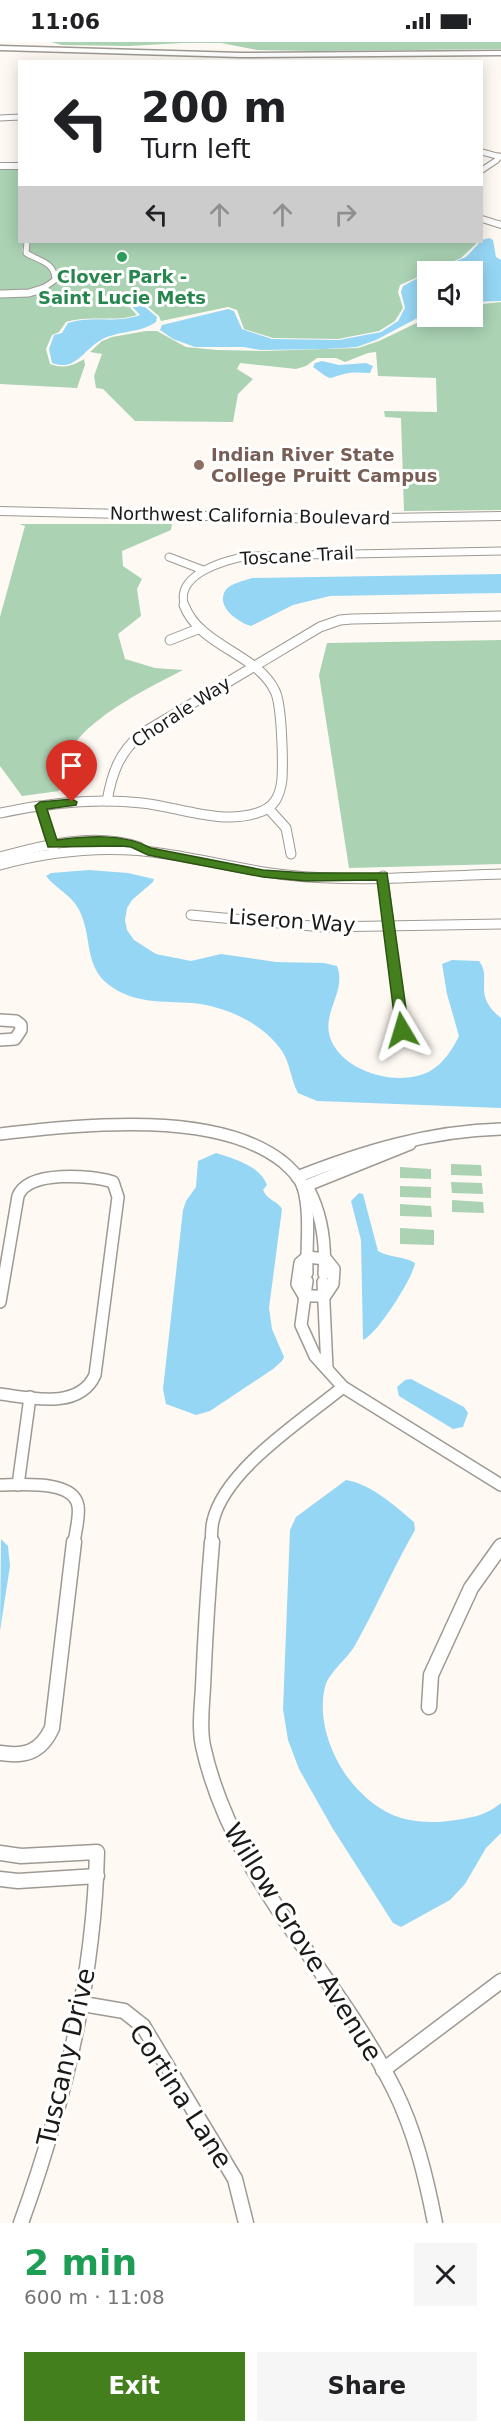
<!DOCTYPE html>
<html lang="en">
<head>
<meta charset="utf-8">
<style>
  body { margin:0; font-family:"DejaVu Sans",sans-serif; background:#f6f6f6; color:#202124; height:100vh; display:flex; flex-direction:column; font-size:22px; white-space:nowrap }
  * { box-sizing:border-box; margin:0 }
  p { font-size:20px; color:#757577 }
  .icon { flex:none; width:33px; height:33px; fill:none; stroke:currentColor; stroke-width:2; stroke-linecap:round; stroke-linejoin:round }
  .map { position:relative; height:2181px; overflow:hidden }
  .side { display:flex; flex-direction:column; background:#fff; flex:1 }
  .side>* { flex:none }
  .top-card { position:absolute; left:18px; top:18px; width:465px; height:183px; border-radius:0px; box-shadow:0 3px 15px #0003; background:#fff; color:#202124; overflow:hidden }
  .controls { position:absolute; left:417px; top:219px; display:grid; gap:12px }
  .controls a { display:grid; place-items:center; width:66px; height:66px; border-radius:0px; background:#fff; box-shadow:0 3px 15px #0003; font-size:30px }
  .pin { position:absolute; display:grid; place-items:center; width:51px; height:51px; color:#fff; margin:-62px -26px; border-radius:50% 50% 50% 0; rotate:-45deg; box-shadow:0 0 6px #0007 }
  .pin .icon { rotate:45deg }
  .me { position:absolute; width:66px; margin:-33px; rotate:353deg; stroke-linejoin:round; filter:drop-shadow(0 0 4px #0008) }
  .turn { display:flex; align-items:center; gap:21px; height:126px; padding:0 24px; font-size:27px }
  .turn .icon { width:78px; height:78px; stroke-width:2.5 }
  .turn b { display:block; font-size:42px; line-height:51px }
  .lanes { display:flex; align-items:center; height:57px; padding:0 24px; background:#0003; justify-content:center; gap:30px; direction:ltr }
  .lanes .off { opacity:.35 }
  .round { display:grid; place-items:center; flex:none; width:63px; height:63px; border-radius:0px; background:#f6f6f6 }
  .head { display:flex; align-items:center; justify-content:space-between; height:102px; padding:0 24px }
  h1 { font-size:36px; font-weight:700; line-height:45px; color:#1e9e55 }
  .button { display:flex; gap:12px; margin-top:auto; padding:12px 24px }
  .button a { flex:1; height:69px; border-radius:0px; background:#43801d; color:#fff; font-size:24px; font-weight:700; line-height:69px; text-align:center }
  .button a+a { background:#f6f6f6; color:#202124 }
  .status { display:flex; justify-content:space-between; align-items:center; height:42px; padding:0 30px; background:#fff; direction:ltr }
  .status svg { height:16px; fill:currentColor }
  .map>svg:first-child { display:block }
</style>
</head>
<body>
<div class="status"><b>11:06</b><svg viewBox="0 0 49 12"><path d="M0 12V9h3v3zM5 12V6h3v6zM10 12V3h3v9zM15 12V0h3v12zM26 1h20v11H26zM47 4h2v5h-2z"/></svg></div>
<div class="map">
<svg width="501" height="2181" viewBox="0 0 501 2181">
  <rect width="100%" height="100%" fill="#fff9f3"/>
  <g fill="#aad2b3">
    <path d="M 51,0 L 501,0 L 501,7 L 314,9 L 257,8 L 221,1 L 183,1 L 129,4 L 62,3 Z"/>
    <path d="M 19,127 L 20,200 L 24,200 L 22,209 L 27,214 L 50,226 L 53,234 C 43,252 17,249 0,251 L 0,128 Z"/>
    <path d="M 29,200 L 478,200 L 461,216 L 400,243 L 398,250 L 403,266 L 395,279 L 379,289 L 338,297 L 273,296 L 244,287 L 237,268 L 228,265 L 161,279 L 159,274 C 141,259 127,242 103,255 L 107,259 L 124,259 L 137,273 C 114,281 90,272 66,280 L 59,290 L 52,293 L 46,307 L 50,322 C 64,327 72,324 84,317 L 85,323 L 77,346 L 0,342 L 0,253 L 46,247 L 58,236 C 58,220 40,216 28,210 Z"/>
    <path d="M 501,260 L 501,468 L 404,469 L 401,376 L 385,375 L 384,369 L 437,370 L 436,336 L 378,334 L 376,310 L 368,311 L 345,320 L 336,316 L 317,316 L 306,324 L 296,327 L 240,321 L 237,327 L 253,337 L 238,352 L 233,380 L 135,379 L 103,347 L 96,346 L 94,334 L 102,312 L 90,310 L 102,299 L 112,295 L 146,289 L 157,289 L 186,305 L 217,308 L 262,309 L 358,306 L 379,299 L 429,275 L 472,274 L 473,263 Z"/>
    <path d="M 19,482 L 172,482 L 171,488 L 122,509 L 123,524 L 142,537 L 137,547 L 141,574 L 118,592 L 125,617 L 155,626 L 183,628 C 148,646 80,679 66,717 C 62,727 61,739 59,749 L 22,754 L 0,724 L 0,575 L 25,484 Z"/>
    <path d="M 501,598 L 501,822 L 349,826 L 319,633 L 327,601 Z"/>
    <path d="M 451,1122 L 481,1123 L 482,1134 L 451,1133 Z"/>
    <path d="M 400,1125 L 431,1127 L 431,1137 L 400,1136 Z"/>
    <path d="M 451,1140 L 482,1141 L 483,1152 L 452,1151 Z"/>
    <path d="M 400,1144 L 431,1145 L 431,1156 L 400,1155 Z"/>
    <path d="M 452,1158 L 483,1160 L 484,1171 L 452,1170 Z"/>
    <path d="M 400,1162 L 431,1164 L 432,1175 L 400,1174 Z"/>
    <path d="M 400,1186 L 434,1188 L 434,1203 L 400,1202 Z"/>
  </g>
  <g fill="#96d6f5">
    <path d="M 489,196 L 493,198 L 496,215 L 501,218 L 501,259 L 473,260 L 472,230 L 432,229 L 466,215 L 482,198 Z"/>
    <path d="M 427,231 L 427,271 L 376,298 L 357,305 L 325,307 L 261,308 L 243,305 L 195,305 L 173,297 L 160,288 L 162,283 L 228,267 L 234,269 L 242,287 L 272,297 L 339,298 L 381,290 L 398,279 L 405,266 L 401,250 L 403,244 Z"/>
    <path d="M 123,250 L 128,251 L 157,275 L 156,280 C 139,292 118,288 101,298 C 83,308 76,330 52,321 L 49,307 L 54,293 L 62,291 L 68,281 C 92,273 116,282 140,273 L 126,258 L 109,258 L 106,255 Z"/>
    <path d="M 322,319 L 339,323 L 366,321 L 373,324 L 370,331 C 363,331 356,330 349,331 C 325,335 336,342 313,325 L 315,321 Z"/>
    <path d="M 501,532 L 501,551 L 330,554 L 293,563 L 251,584 C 238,580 216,565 225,549 C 230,541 244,539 252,536 Z"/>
    <path d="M 89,828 L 128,831 L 154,837 L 153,840 L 132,858 L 127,866 L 125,878 L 127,888 L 134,898 L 156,912 L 191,919 L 221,912 L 276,920 L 324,921 L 337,924 C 348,952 316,974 334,1004 C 351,1032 401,1045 430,1029 C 444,1021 452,1008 459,994 L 447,952 L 442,922 L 452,918 L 479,919 C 493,937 471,952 501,976 L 501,1066 L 317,1059 L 298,1051 C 291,1038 290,1021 282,1009 C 263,981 225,964 192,961 C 162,959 134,962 109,943 C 83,924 93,892 78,866 C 70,852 55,846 46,834 L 51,831 Z"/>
    <path d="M 216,1111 C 235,1117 260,1124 267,1143 L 263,1148 C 268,1159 278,1159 282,1167 L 269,1266 L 272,1287 L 284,1315 L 282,1319 L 273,1327 L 210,1369 L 196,1373 L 166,1362 L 163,1347 L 183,1168 L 186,1159 L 196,1145 L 198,1119 Z"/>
    <path d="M 359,1151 L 363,1152 L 378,1209 C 389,1216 405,1214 415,1221 C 413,1236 376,1294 363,1298 L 361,1198 L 351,1159 Z"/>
    <path d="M 411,1337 L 464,1365 L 468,1371 L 463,1385 L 453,1387 L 399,1354 L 397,1345 L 405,1338 Z"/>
    <path d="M 346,1438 C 371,1442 395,1464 414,1480 L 415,1488 C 393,1526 376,1567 354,1605 C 346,1618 329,1630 325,1645 C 313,1695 352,1761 401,1776 C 419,1781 438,1781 456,1778 C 474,1775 487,1773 501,1761 L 501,1791 L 486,1806 L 465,1842 L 450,1858 L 401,1885 L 393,1881 L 333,1787 L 299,1727 L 288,1698 L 283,1667 L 290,1488 L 296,1475 Z"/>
    <path d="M 1,1497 L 8,1504 L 10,1524 L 0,1589 Z"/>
  </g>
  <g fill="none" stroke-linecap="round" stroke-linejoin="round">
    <g stroke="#9e9993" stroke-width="7">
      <g id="minor-far4">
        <path d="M 0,76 L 20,75"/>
        <path d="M 482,110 L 501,115"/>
        <path d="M 482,128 L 497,118 L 499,114"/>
        <path d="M 27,200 L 26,211 C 39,219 55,220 55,238 L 42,247"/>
      </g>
    </g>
    <g stroke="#9e9993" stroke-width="9">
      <g id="minor-far3">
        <path d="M 0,252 L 29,251 L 45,246"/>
        <path d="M 169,515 L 203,528"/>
        <path d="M 185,565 C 173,532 226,518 248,514 L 501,509"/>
      </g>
    </g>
    <g stroke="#9e9993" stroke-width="11">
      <g id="minor-far2">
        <path d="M 170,598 L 198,587"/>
        <path d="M 107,759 C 112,731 119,711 141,692 L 320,585 L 340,578 L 352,577 L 501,574"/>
        <path d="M 40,764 L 54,809"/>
        <path d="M 268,766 L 286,786 L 291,812"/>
        <path d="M 0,771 C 47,761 95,756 142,761 C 179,765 220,783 257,771 C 274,766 280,755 282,737 C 283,719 282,663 275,649 C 257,611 200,605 184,563"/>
        <path d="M 0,815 C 43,803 95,790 139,805"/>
        <path d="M 0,823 C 55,808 110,803 166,812 C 207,818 247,829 287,833 C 358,841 430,834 501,832"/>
        <path d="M 383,834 L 400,974"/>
        <path d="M 191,873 L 323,885 L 501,882"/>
      </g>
    </g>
    <g stroke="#9e9993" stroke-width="14">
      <g id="minor-far1">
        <path d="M 400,973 L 402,988"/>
        <path d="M 0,978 L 16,979 L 21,983 L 21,988 L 15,997 L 0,998"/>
        <path d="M 0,1092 C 81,1083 216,1067 283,1120 C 290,1126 300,1135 303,1145 C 311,1171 306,1204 307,1231"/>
        <path d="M 297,1135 C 363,1109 429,1089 501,1087"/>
        <path d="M 303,1145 L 410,1102"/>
        <path d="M 303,1145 L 309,1148 C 323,1175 326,1202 324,1232"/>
        <path d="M 307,1215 L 326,1217 L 334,1227 L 333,1242 L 325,1254 L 304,1254 L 297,1242 L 300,1221 Z"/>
        <path d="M 307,1239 L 301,1283 L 315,1314 L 343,1345 L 501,1443"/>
        <path d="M 323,1240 L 327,1327"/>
        <path d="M 0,1260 L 18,1154 C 28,1128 91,1133 113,1140 L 118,1155 L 95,1333 C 79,1368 31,1356 0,1352"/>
        <path d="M 0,1443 C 19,1443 74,1437 78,1464 C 80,1475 75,1490 74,1502"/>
        <path d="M 18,1443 L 30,1355"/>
        <path d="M 211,1502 C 212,1494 211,1486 213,1479 C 225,1427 303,1378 343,1345"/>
      </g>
    </g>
    <g stroke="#9e9993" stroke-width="17">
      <g id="minor">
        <path d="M 212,1500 C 208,1548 205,1597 203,1645 C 202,1664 199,1685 203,1704 C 232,1837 335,1929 394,2047 C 415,2089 426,2135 435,2181"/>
        <path d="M 429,1665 L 431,1633 L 471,1546 L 501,1504"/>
        <path d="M 0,1711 C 25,1715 41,1710 52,1686 L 74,1500"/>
        <path d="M 0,1811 L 21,1814 L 97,1810 C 94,1937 64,2062 21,2181"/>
        <path d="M 0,1837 L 18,1839 L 97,1834"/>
        <path d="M 83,1962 L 124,1969 L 143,1984 L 235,2137 L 246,2181"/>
        <path d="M 383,2028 L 501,1939"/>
      </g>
    </g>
    <g stroke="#9e9993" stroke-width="8">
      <g id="tertiary-far1">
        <path d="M 0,124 L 20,124"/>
        <path d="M 482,177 L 501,183"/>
      </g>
    </g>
    <g stroke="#9e9993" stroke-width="10">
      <path id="tertiary" d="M 0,469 L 328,477 L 501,474"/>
    </g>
    <g stroke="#9e9993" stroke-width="3">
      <path id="motorway" d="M 0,4 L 240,11 L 501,9 L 501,13 L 240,15 L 0,8 Z"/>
    </g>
    <use href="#minor-far4" stroke="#fff" stroke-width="5"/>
    <use href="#minor-far3" stroke="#fff" stroke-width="7"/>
    <use href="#minor-far2" stroke="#fff" stroke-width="9"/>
    <use href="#minor-far1" stroke="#fff" stroke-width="11"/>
    <use href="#minor" stroke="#fff" stroke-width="14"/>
    <use href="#tertiary-far1" stroke="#fff" stroke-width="6"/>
    <use href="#tertiary" stroke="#fff" stroke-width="8"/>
    <use href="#motorway" fill="#fff" fill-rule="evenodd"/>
  </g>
  <path fill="#43801d" stroke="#2c5313" stroke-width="1.5" d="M 72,757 L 77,760 L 76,763 L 47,767 L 57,798 C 87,794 123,791 151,806 L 263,828 L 306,831 L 387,831 L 409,988 L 407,991 L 398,991 L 396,988 L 377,838 L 306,839 L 263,835 L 148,813 L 131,805 L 121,804 L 48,805 L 35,764 L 40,760 Z"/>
  <circle fill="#2e9e5b" stroke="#fff" stroke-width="2" cx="122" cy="215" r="6"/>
  <circle fill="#8d6e63" stroke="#fff" stroke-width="2" cx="199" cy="423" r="6"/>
  <g text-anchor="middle" stroke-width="6" stroke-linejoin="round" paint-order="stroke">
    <g font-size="18" font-weight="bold" fill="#27864d" stroke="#fff">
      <text x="122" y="241">Clover Park -<tspan x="122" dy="21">Saint Lucie Mets</tspan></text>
    </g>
    <g font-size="18" font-weight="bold" fill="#785e54" stroke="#fff" text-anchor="start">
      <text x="211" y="419">Indian River State<tspan x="211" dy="21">College Pruitt Campus</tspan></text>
    </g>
    <g font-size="18" fill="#1c1a18" stroke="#fff">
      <text transform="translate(250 474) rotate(1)" y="6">Northwest California Boulevard</text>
      <text transform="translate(297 514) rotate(-3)" y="6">Toscane Trail</text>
      <text transform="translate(181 670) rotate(-33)" y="6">Chorale Way</text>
    </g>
    <g font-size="21" fill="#1c1a18" stroke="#fff">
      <text transform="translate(292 879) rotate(4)" y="7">Liseron Way</text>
    </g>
    <g font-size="26" fill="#1c1a18" stroke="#fff">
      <text transform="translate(303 1900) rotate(58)" y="9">Willow Grove Avenue</text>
      <text transform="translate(66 2015) rotate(-77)" y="9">Tuscany Drive</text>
      <text transform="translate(181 2054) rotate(57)" y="9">Cortina Lane</text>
    </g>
  </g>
</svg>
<div class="controls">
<a><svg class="icon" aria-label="sound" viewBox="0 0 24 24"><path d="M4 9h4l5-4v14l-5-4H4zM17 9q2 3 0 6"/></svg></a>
</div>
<div class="pin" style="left:72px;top:760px;background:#d93025"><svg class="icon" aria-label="arrive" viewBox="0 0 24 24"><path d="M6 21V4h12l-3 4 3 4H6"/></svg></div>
<svg class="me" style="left:402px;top:988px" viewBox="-20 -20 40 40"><path d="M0-17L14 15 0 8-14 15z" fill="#43801d" stroke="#fff" stroke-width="4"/></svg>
<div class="top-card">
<div class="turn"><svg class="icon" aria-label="left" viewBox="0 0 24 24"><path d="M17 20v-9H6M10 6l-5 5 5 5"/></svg><div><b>200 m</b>Turn left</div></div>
<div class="lanes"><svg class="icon" aria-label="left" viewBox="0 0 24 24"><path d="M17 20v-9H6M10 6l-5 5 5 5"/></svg><svg class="icon off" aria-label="ahead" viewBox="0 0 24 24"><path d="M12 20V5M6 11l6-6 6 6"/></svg><svg class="icon off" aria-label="ahead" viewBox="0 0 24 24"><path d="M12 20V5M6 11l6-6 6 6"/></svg><svg class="icon off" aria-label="right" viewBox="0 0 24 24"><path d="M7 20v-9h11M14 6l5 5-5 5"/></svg></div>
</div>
</div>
<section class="side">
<div class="head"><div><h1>2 min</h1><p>600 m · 11:08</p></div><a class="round"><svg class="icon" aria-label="close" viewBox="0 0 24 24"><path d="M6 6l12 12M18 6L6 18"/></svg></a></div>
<div class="button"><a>Exit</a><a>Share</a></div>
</section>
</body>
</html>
